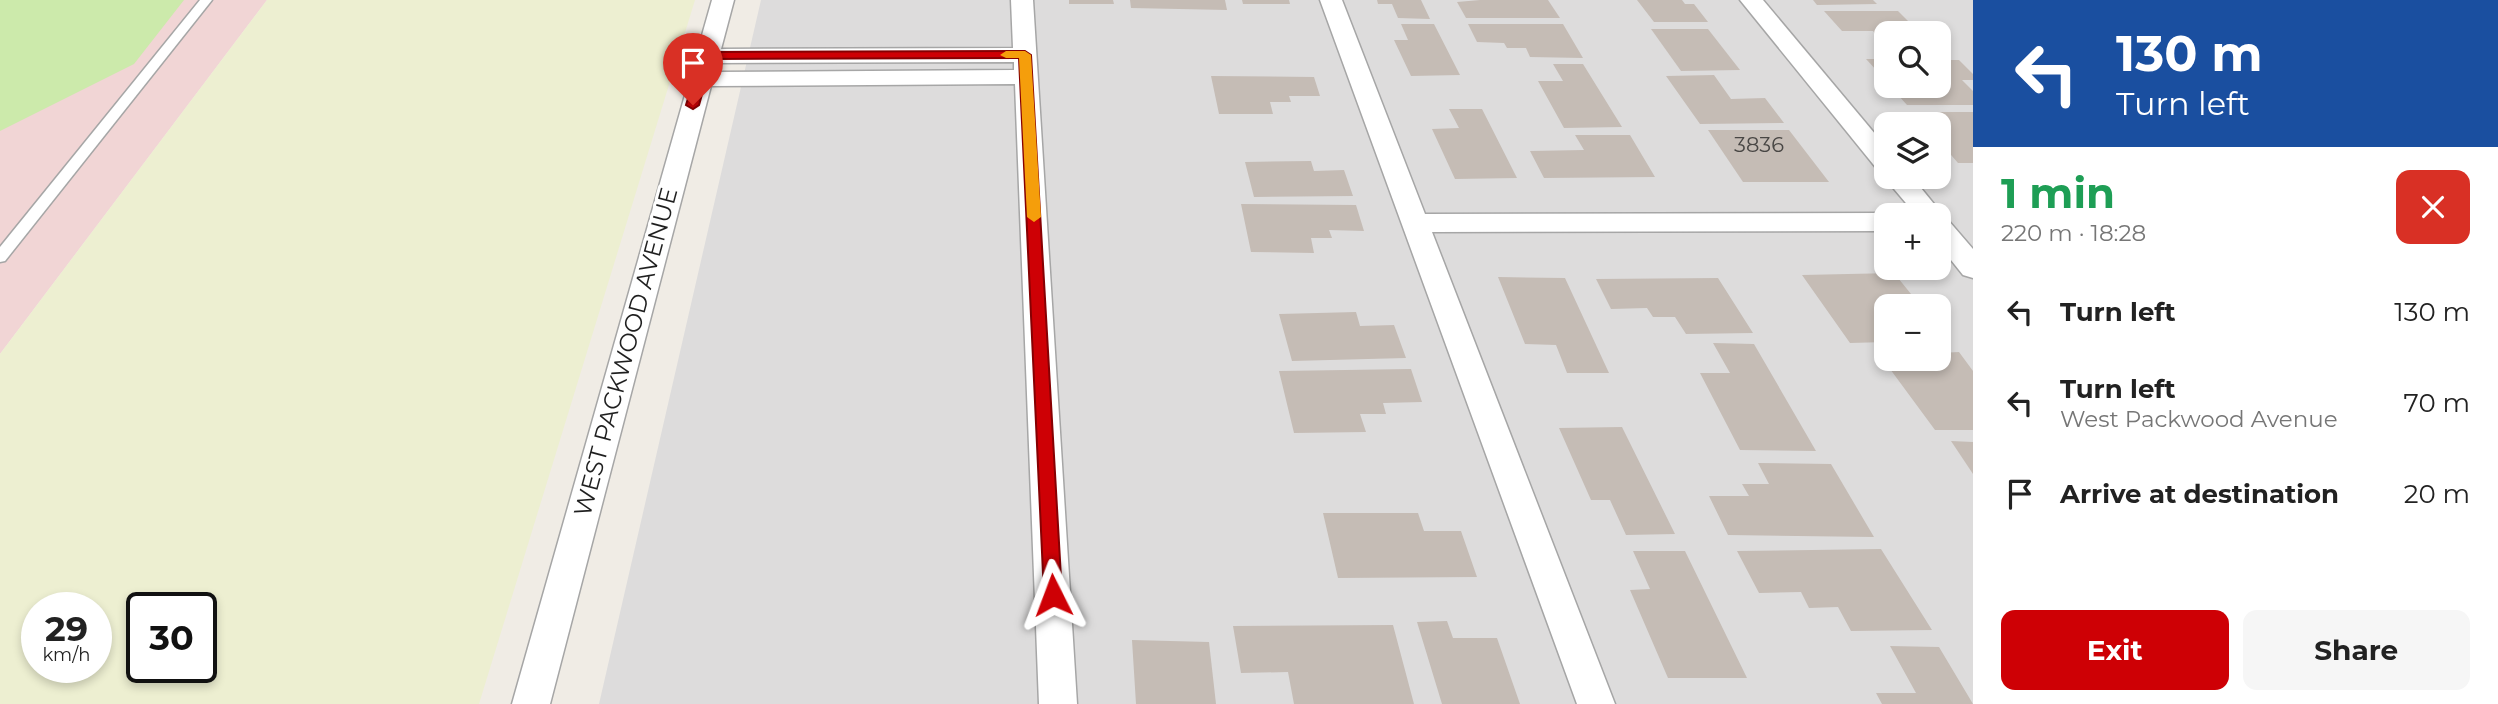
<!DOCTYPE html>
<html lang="en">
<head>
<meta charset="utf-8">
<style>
  body { margin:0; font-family:Montserrat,sans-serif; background:#f6f6f6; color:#222; height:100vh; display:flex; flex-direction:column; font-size:26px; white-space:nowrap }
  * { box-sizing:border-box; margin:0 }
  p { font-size:23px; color:#767676 }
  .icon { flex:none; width:38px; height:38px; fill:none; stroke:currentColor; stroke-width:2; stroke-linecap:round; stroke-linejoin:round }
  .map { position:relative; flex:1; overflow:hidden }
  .side { display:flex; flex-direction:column; background:#fff; width:525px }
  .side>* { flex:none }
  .banner { background:#1a4fa0; color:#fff; overflow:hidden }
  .tools { position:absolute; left:1874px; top:21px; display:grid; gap:14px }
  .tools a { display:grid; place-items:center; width:77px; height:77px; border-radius:14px; background:#fff; box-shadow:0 4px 10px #0003; font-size:35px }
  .speed { position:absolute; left:21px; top:592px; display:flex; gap:14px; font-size:35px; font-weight:700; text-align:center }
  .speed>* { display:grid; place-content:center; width:91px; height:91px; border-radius:50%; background:#fff; box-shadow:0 4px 10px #0003; line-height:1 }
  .speed small { font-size:18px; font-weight:400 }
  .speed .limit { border:4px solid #111; border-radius:10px; background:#fff; color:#111 }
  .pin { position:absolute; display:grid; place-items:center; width:60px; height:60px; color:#fff; margin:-72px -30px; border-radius:50% 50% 50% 0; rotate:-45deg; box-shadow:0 0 7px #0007 }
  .pin .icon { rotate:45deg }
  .me { position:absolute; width:77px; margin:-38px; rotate:357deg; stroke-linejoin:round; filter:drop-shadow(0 0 5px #0008) }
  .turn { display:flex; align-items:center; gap:24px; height:147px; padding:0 28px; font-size:32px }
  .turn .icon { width:91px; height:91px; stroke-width:2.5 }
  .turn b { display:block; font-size:49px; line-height:60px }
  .round { display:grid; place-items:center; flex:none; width:74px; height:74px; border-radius:14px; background:#f6f6f6 }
  .head { display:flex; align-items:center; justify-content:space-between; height:119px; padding:0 28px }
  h1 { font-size:42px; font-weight:700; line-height:52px; color:#1e9e55 }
  .cta { display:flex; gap:14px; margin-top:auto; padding:14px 28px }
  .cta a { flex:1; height:80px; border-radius:14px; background:#ce0005; color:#fff; font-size:28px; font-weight:700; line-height:80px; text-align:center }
  .cta a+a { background:#f6f6f6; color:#222 }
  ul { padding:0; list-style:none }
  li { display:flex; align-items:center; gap:21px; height:91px; padding:0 28px }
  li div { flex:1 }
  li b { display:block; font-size:26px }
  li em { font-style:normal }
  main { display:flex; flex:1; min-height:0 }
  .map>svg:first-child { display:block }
</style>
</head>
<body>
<main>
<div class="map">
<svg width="1973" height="704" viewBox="0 0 1973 704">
  <rect width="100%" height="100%" fill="#f0ece5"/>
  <path fill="#dddcdc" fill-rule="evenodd" d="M 761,0 L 1973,0 L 1973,704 L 599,704 ZM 1886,33 L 1939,33 L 1939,86 L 1886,86 ZM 1886,124 L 1939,124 L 1939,177 L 1886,177 ZM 1886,215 L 1939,215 L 1939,268 L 1886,268 ZM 1886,306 L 1939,306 L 1939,359 L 1886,359 Z"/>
  <path fill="#f1d5d5" d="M 0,0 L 267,0 L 0,354 Z"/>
  <path fill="#edefd1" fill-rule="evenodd" d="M 267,0 L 695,0 L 479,704 L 0,704 L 0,354 ZM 37,607 L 96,607 L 96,667 L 37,667 ZM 142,607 L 201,607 L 201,667 L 142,667 Z"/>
  <path fill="#cceaab" d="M 0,0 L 184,0 L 134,64 L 0,131 Z"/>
  <g fill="#c5bcb5">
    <path d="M 1069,0 L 1113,0 L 1114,4 L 1069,4 Z"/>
    <path d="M 1130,0 L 1225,0 L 1227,10 L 1131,8 Z"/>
    <path d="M 1242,0 L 1289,0 L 1290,4 L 1243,4 Z"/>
    <path d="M 1377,0 L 1421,0 L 1430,19 L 1398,18 L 1392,4 L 1378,4 Z"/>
    <path d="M 1480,0 L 1548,0 L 1560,18 L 1466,18 L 1457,2 Z"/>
    <path d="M 1637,0 L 1682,0 L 1685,4 L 1694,4 L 1708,22 L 1654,22 Z"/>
    <path d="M 1813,0 L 1873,0 L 1877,4 L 1817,5 Z"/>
    <path d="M 1824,11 L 1898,11 L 1920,33 L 1886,33 L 1886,46 L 1873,31 L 1842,31 Z"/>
    <path d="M 1401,24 L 1434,24 L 1460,75 L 1411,76 L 1394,40 L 1408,40 Z"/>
    <path d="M 1468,24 L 1563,24 L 1583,58 L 1530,57 L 1526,48 L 1507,48 L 1504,43 L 1477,42 Z"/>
    <path d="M 1651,29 L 1708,29 L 1740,70 L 1681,71 Z"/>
    <path d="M 1866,59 L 1886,59 L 1886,72 L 1878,72 Z"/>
    <path d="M 1939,60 L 1959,60 L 1973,74 L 1973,80 L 1962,80 L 1973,91 L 1973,105 L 1907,105 L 1890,86 L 1939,86 Z"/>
    <path d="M 1553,64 L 1583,64 L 1622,127 L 1564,128 L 1538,81 L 1563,81 Z"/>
    <path d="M 1714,75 L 1731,99 L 1765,98 L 1784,123 L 1700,124 L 1666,76 Z"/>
    <path d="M 1211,76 L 1314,77 L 1320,96 L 1289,96 L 1291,102 L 1270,102 L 1273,114 L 1219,114 Z"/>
    <path d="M 1449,109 L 1482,109 L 1517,178 L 1455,179 L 1432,129 L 1459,128 Z"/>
    <path d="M 1913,112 L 1973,112 L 1973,163 L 1958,163 L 1939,141 L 1939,124 L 1924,124 Z"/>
    <path d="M 1708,130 L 1789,130 L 1829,182 L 1743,182 Z"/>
    <path d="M 1575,135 L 1630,135 L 1655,177 L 1544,178 L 1530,151 L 1584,150 Z"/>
    <path d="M 1311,161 L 1314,171 L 1344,170 L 1353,196 L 1254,197 L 1245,162 Z"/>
    <path d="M 1241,204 L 1356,205 L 1364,231 L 1329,230 L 1332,238 L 1311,238 L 1314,253 L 1251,252 Z"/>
    <path d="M 1894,273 L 1911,294 L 1888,294 L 1897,306 L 1886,306 L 1886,342 L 1850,343 L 1802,275 Z"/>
    <path d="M 1498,277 L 1565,278 L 1609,373 L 1567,373 L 1556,345 L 1525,344 Z"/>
    <path d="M 1718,278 L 1753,333 L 1686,334 L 1675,317 L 1653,317 L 1647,308 L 1611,309 L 1596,279 Z"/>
    <path d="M 1356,312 L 1360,326 L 1394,325 L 1406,358 L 1292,361 L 1279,314 Z"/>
    <path d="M 1713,343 L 1754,344 L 1816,451 L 1740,450 L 1700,373 L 1730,373 Z"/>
    <path d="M 1959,352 L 1973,371 L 1973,430 L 1935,430 L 1879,354 L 1886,353 L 1886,359 L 1939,359 L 1939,353 Z"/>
    <path d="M 1411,369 L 1422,402 L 1383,403 L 1386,414 L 1360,414 L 1366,432 L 1294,433 L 1279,371 Z"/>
    <path d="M 1622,427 L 1675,534 L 1626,535 L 1610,500 L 1591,500 L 1559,428 Z"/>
    <path d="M 1951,441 L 1973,442 L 1973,474 Z"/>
    <path d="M 1758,463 L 1831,464 L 1874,537 L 1728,535 L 1709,496 L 1749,496 L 1742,484 L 1769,484 Z"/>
    <path d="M 1323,513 L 1418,513 L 1424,531 L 1461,531 L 1477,577 L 1338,578 Z"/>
    <path d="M 1881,549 L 1932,630 L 1851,631 L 1838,607 L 1809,608 L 1801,592 L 1759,593 L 1737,551 Z"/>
    <path d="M 1633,551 L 1685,551 L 1747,678 L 1668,678 L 1630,590 L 1650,589 Z"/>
    <path d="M 1447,621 L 1453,638 L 1497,638 L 1520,704 L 1442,704 L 1417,622 Z"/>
    <path d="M 1393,625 L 1414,704 L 1294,704 L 1288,672 L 1241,673 L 1233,626 Z"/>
    <path d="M 1132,640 L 1209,642 L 1216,704 L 1136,704 Z"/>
    <path d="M 1890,646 L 1939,647 L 1973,704 L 1882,704 L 1876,693 L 1916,693 Z"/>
  </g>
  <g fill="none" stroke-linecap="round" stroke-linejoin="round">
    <g stroke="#a6a6a6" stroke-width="3">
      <path id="lane" d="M 200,0 L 212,0 L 5,261 L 0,262 L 0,247 Z"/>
    </g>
    <g stroke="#a6a6a6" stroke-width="3">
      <g id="street">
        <path d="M 712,0 L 734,0 L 721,49 L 1013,48 L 1011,0 L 1033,0 L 1077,704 L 1039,704 L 1015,84 L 711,86 L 550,704 L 512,704 ZM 1014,62 L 1014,70 L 715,72 L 717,63 Z"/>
        <path d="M 1320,0 L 1342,0 L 1425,214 L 1886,213 L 1895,215 L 1886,215 L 1886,231 L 1432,232 L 1615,704 L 1577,704 Z"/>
        <path d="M 1740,0 L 1763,0 L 1886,147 L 1886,171 L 1877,169 Z"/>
        <path d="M 1886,175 L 1912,177 L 1943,215 L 1941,218 L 1948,220 L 1973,249 L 1973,278 L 1963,275 L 1939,245 L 1939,215 L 1916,215 L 1889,183 Z"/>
      </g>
    </g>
    <use href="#lane" fill="#fff" fill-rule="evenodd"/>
    <use href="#street" fill="#fff" fill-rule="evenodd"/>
  </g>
  <path fill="#ce0005" stroke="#860003" stroke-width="2" d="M 1025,51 L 1031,55 L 1062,595 L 1060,601 L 1053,604 L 1046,601 L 1044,595 L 1019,58 L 712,59 L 699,105 L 693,109 L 686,105 L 701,56 L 707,52 Z"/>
  <path fill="#f59e0b" d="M 1025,51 L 1031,55 L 1041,217 L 1034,222 L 1027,217 L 1019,58 L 1006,58 L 1000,55 L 1006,51 Z"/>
  <g text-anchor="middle" stroke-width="6" stroke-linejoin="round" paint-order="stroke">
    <g font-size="21" fill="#484644">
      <text x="1759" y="152">3836</text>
    </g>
    <g font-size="24" fill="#1f1f1f" stroke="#fff">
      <text transform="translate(626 352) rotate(-75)" y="8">WEST PACKWOOD AVENUE</text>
    </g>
  </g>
</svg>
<div class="tools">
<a><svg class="icon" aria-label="search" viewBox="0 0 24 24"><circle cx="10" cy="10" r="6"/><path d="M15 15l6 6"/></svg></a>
<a><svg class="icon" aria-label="layers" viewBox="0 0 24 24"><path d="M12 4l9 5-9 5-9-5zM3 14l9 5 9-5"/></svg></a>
<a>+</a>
<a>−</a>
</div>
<div class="speed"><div>29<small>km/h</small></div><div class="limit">30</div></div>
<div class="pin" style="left:693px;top:105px;background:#d93025"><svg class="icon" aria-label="arrive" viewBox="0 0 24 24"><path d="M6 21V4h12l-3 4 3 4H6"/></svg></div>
<svg class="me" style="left:1053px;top:595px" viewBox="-20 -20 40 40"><path d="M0-17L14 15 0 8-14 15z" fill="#ce0005" stroke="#fff" stroke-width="4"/></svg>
</div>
<section class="side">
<div class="banner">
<div class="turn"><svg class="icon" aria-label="left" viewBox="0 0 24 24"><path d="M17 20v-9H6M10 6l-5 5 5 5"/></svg><div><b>130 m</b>Turn left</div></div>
</div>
<div class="head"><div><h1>1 min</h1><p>220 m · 18:28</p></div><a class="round" style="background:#d93025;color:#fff"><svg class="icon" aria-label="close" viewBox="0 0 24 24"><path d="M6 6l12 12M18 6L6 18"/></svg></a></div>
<ul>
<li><svg class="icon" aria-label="left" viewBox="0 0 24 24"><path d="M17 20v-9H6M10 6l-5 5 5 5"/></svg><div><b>Turn left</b></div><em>130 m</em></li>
<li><svg class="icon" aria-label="left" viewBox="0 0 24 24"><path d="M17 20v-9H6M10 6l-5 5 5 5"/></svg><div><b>Turn left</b><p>West Packwood Avenue</p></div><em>70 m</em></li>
<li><svg class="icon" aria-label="arrive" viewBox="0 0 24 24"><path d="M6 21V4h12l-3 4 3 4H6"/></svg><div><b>Arrive at destination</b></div><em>20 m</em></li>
</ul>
<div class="cta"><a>Exit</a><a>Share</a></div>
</section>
</main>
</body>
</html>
